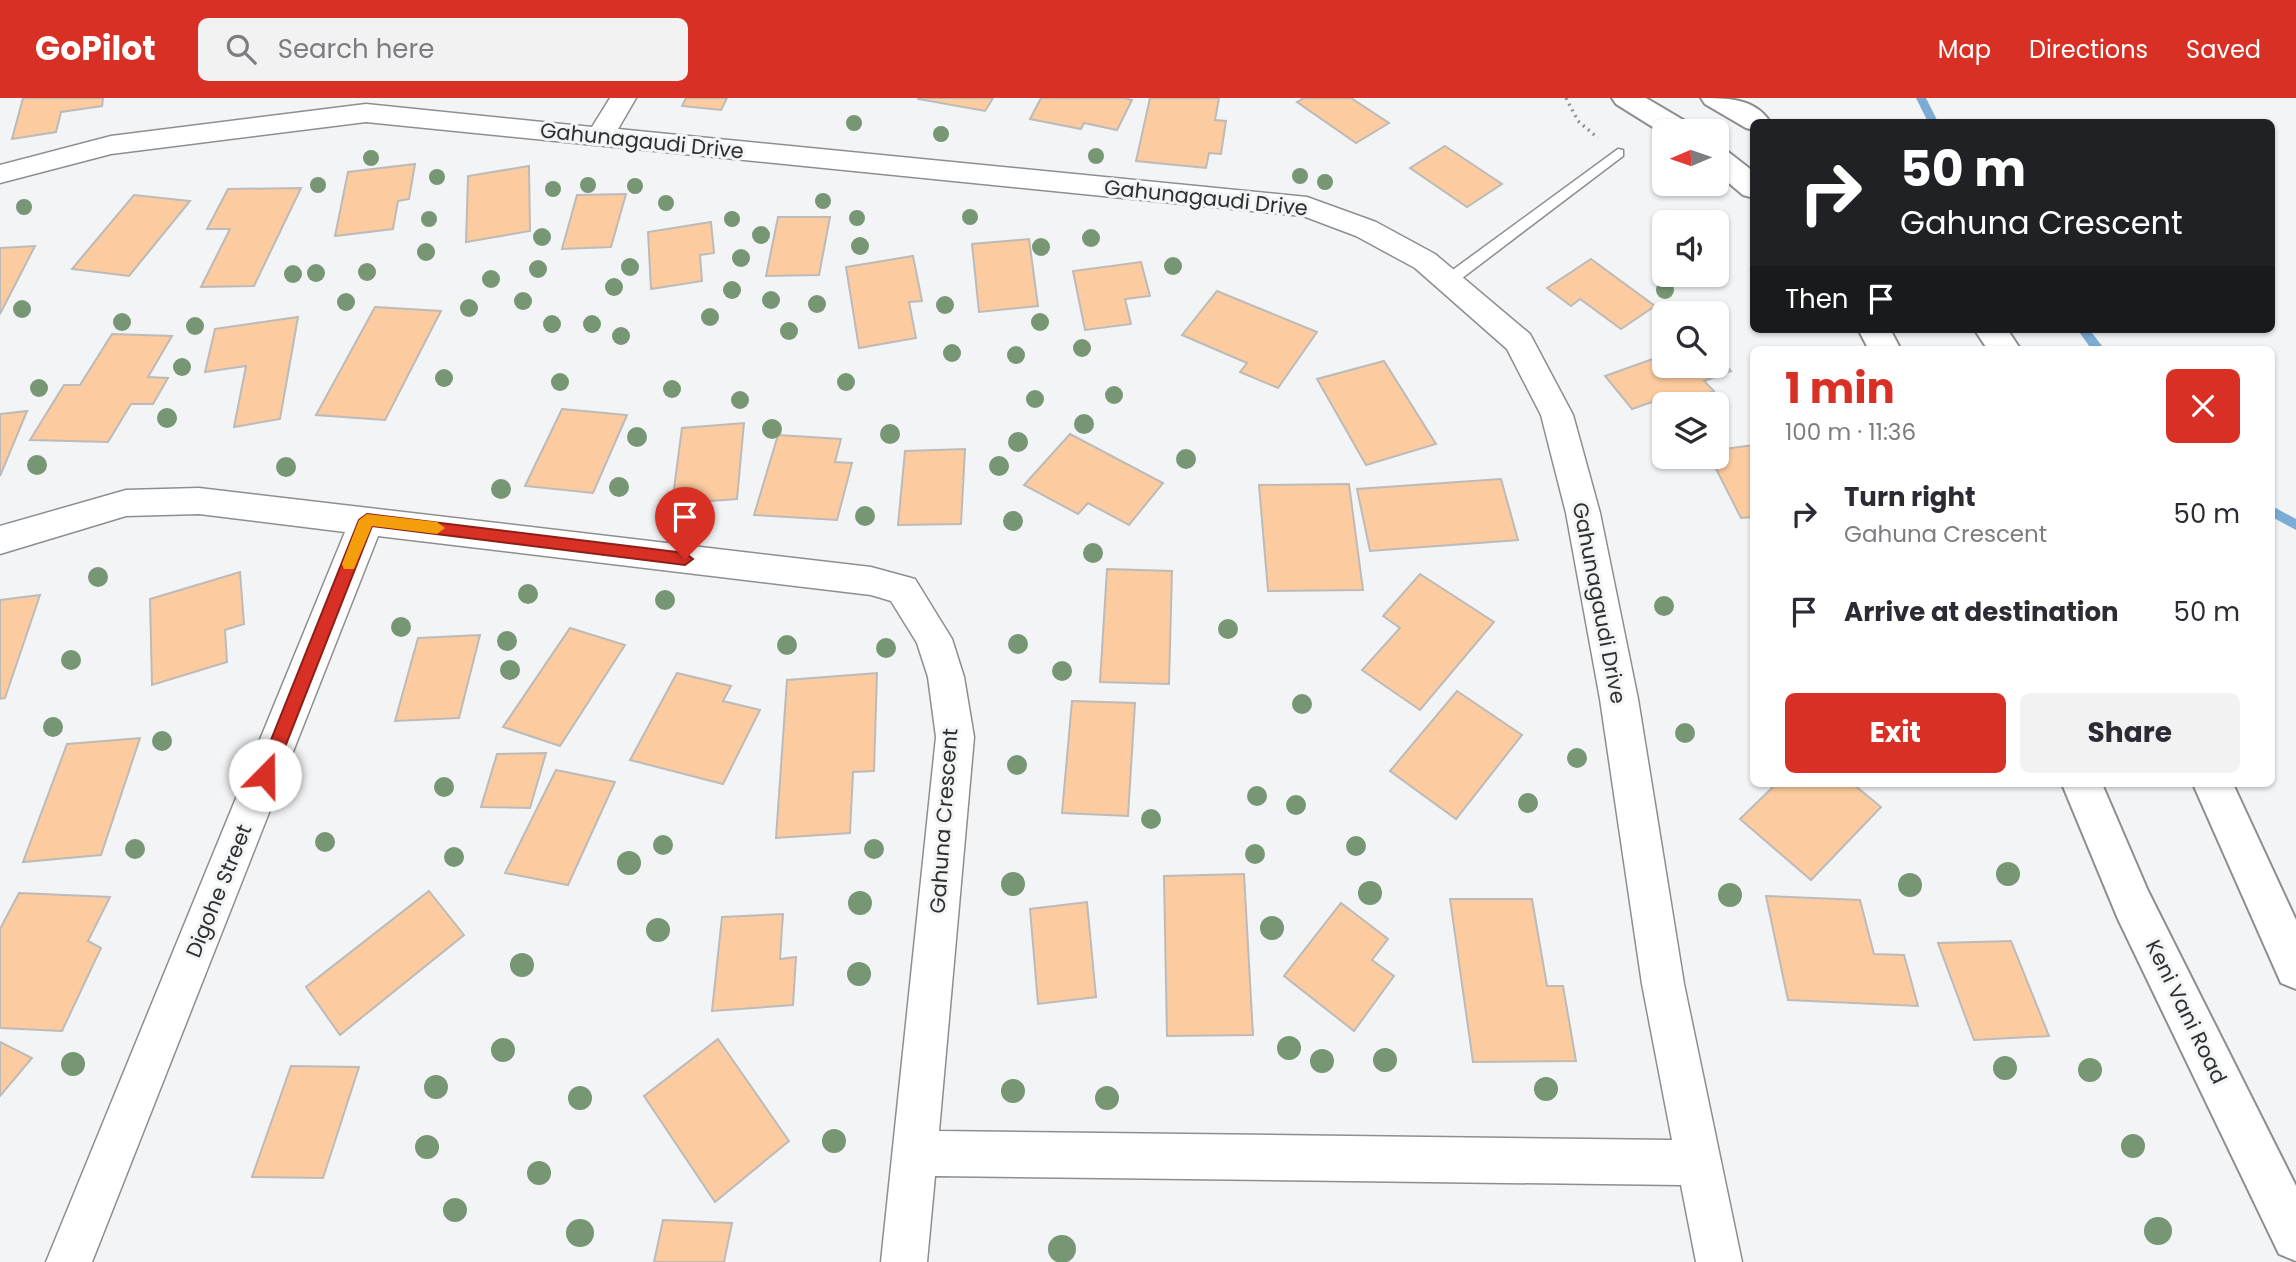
<!DOCTYPE html>
<html lang="en">
<head>
<meta charset="utf-8">
<style>
  body { margin:0; font-family:Poppins,sans-serif; background:#f2f2f3; color:#2b2b33; height:100vh; display:flex; flex-direction:column; font-size:26px; white-space:nowrap }
  * { box-sizing:border-box; margin:0 }
  p { font-size:23px; color:#7c7c81 }
  .icon { flex:none; width:38px; height:38px; fill:none; stroke:currentColor; stroke-width:2; stroke-linecap:round; stroke-linejoin:round }
  .map { position:relative; flex:1; overflow:hidden }
  .side { position:absolute; left:1750px; top:248px; width:525px; height:441px; display:flex; flex-direction:column; background:#fff; border-radius:10px; box-shadow:0 2px 5px #0004 }
  .side>* { flex:none }
  .banner { position:absolute; left:1750px; top:21px; width:525px; height:214px; border-radius:10px; box-shadow:0 2px 5px #0004; background:#202124; color:#fff; overflow:hidden }
  .needle { width:46px; rotate:268deg }
  .tools { position:absolute; left:1652px; top:21px; display:grid; gap:14px }
  .tools a { display:grid; place-items:center; width:77px; height:77px; border-radius:10px; background:#fff; box-shadow:0 2px 5px #0004; font-size:35px }
  .pin { position:absolute; display:grid; place-items:center; width:60px; height:60px; color:#fff; margin:-72px -30px; border-radius:50% 50% 50% 0; rotate:-45deg; box-shadow:0 0 7px #0007 }
  .pin .icon { rotate:45deg }
  .me { position:absolute; width:77px; margin:-38px; rotate:22deg; stroke-linejoin:round; filter:drop-shadow(0 0 5px #0008) }
  .turn { display:flex; align-items:center; gap:24px; height:147px; padding:0 35px; font-size:32px }
  .turn .icon { width:91px; height:91px; stroke-width:2.5 }
  .turn b { display:block; font-size:49px; line-height:60px }
  .then { display:flex; align-items:center; height:66px; padding:0 35px; background:#0003; gap:14px; font-size:26px }
  .round { display:grid; place-items:center; flex:none; width:74px; height:74px; border-radius:10px; background:#f2f2f3 }
  .overview { display:flex; align-items:center; justify-content:space-between; height:119px; padding:0 35px }
  h1 { font-size:42px; font-weight:700; line-height:52px; color:#d93025 }
  .action { display:flex; gap:14px; margin-top:auto; padding:14px 35px }
  .action a { flex:1; height:80px; border-radius:10px; background:#d93025; color:#fff; font-size:28px; font-weight:700; line-height:80px; text-align:center }
  .action a+a { background:#f2f2f3; color:#2b2b33 }
  ul { padding:0; list-style:none }
  li { display:flex; align-items:center; gap:21px; height:98px; padding:0 35px }
  li div { flex:1 }
  li b { display:block; font-size:26px }
  li em { font-style:normal }
  header { display:flex; align-items:center; gap:42px; box-sizing:border-box; height:98px; padding:0 35px; background:#d93025; color:#fff }
  header strong { font-size:33px }
  nav { display:flex; gap:38px; margin-inline-start:auto; font-size:24px }
  .search { width:490px; height:63px; background:#f2f2f3; display:flex; align-items:center; gap:18px; box-sizing:border-box; padding:0 24px; border-radius:10px; color:#7c7c81; font-size:26px }
  .map>svg:first-child { display:block }
</style>
</head>
<body>
<header>
<strong>GoPilot</strong>
<div class="search"><svg class="icon" aria-label="search" viewBox="0 0 24 24"><circle cx="10" cy="10" r="6"/><path d="M15 15l6 6"/></svg>Search here</div>
<nav><a>Map</a><a>Directions</a><a>Saved</a></nav>
</header>
<div class="map">
<svg width="2296" height="1164" viewBox="0 0 2296 1164">
  <rect width="100%" height="100%" fill="#f3f4f6"/>
  <g fill="none" stroke-linecap="round" stroke-linejoin="round">
    <g fill="#7cacd6" fill-rule="evenodd">
      <path d="M 1916,0 L 1926,0 L 1938,24 L 1928,24 Z"/>
      <path d="M 2077,231 L 2089,231 L 2105,252 L 2092,252 Z"/>
      <path d="M 2272,408 L 2296,421 L 2296,432 L 2272,419 Z"/>
    </g>
  </g>
  <g fill="#fccb9f" stroke="#bcbbb9" stroke-width="2">
    <path d="M 23,0 L 103,0 L 102,8 L 61,14 L 56,34 L 12,41 Z"/>
    <path d="M 686,0 L 727,0 L 721,12 L 682,8 Z"/>
    <path d="M 993,0 L 985,13 L 918,1 L 918,0 Z"/>
    <path d="M 1041,0 L 1124,0 L 1132,2 L 1117,32 L 1084,25 L 1081,31 L 1030,21 Z"/>
    <path d="M 1150,0 L 1219,0 L 1215,22 L 1226,23 L 1221,56 L 1209,55 L 1206,70 L 1136,63 Z"/>
    <path d="M 1304,0 L 1351,0 L 1389,25 L 1356,45 L 1297,4 Z"/>
    <path d="M 1445,48 L 1502,86 L 1467,109 L 1410,70 Z"/>
    <path d="M 415,66 L 409,101 L 398,103 L 393,131 L 335,138 L 348,74 Z"/>
    <path d="M 529,68 L 530,133 L 466,144 L 468,78 Z"/>
    <path d="M 301,90 L 254,188 L 201,189 L 230,131 L 207,131 L 228,91 Z"/>
    <path d="M 626,96 L 611,149 L 562,151 L 577,97 Z"/>
    <path d="M 134,97 L 190,103 L 129,178 L 72,171 Z"/>
    <path d="M 778,119 L 830,119 L 819,177 L 766,178 Z"/>
    <path d="M 711,124 L 714,155 L 700,157 L 702,183 L 651,191 L 648,134 Z"/>
    <path d="M 1029,141 L 1038,208 L 979,214 L 972,146 Z"/>
    <path d="M 35,148 L 0,216 L 0,150 Z"/>
    <path d="M 913,158 L 922,203 L 909,204 L 916,240 L 859,250 L 846,169 Z"/>
    <path d="M 1591,161 L 1655,208 L 1621,231 L 1580,201 L 1571,208 L 1547,190 Z"/>
    <path d="M 1141,164 L 1150,198 L 1125,201 L 1131,226 L 1085,232 L 1073,173 Z"/>
    <path d="M 1217,193 L 1317,234 L 1278,290 L 1240,274 L 1247,265 L 1182,237 Z"/>
    <path d="M 375,209 L 441,213 L 385,322 L 316,317 Z"/>
    <path d="M 298,219 L 280,321 L 234,329 L 246,268 L 205,274 L 215,231 Z"/>
    <path d="M 112,236 L 172,238 L 148,279 L 168,280 L 153,306 L 131,306 L 108,344 L 30,342 L 64,287 L 80,287 Z"/>
    <path d="M 1664,257 L 1664,268 L 1717,268 L 1717,257 L 1731,273 L 1704,283 L 1714,293 L 1677,306 L 1666,299 L 1632,311 L 1605,278 Z"/>
    <path d="M 1384,263 L 1436,346 L 1366,367 L 1317,281 Z"/>
    <path d="M 562,311 L 627,317 L 593,395 L 525,388 Z"/>
    <path d="M 27,313 L 0,378 L 0,316 Z"/>
    <path d="M 744,325 L 737,401 L 672,406 L 682,330 Z"/>
    <path d="M 1070,336 L 1163,385 L 1129,427 L 1088,405 L 1078,416 L 1024,387 Z"/>
    <path d="M 778,337 L 841,341 L 835,364 L 852,365 L 837,422 L 754,417 Z"/>
    <path d="M 1754,347 L 1754,419 L 1741,420 L 1710,359 L 1717,359 L 1717,352 Z"/>
    <path d="M 965,351 L 961,426 L 898,427 L 905,353 Z"/>
    <path d="M 1501,381 L 1518,442 L 1370,453 L 1357,391 Z"/>
    <path d="M 1349,386 L 1363,492 L 1268,493 L 1259,387 Z"/>
    <path d="M 1107,471 L 1172,473 L 1169,586 L 1100,584 Z"/>
    <path d="M 240,474 L 244,526 L 225,532 L 227,564 L 152,587 L 150,501 Z"/>
    <path d="M 1420,476 L 1494,524 L 1420,612 L 1362,572 L 1400,530 L 1383,518 Z"/>
    <path d="M 40,497 L 5,600 L 0,601 L 0,502 Z"/>
    <path d="M 570,530 L 625,547 L 560,648 L 503,629 Z"/>
    <path d="M 480,537 L 459,620 L 395,623 L 418,540 Z"/>
    <path d="M 677,575 L 731,588 L 723,603 L 760,612 L 723,686 L 630,662 Z"/>
    <path d="M 877,575 L 874,673 L 853,674 L 850,735 L 776,740 L 787,582 Z"/>
    <path d="M 1457,593 L 1522,637 L 1456,721 L 1390,673 Z"/>
    <path d="M 1072,603 L 1135,605 L 1128,718 L 1062,715 Z"/>
    <path d="M 140,640 L 101,757 L 23,764 L 67,646 Z"/>
    <path d="M 546,655 L 530,710 L 481,709 L 497,656 Z"/>
    <path d="M 556,672 L 615,684 L 568,787 L 505,775 Z"/>
    <path d="M 1776,686 L 1853,686 L 1881,709 L 1811,782 L 1740,721 Z"/>
    <path d="M 1244,776 L 1253,937 L 1167,938 L 1164,778 Z"/>
    <path d="M 429,793 L 464,837 L 340,937 L 306,889 Z"/>
    <path d="M 19,795 L 110,799 L 88,843 L 101,850 L 62,933 L 0,930 L 0,831 Z"/>
    <path d="M 1766,798 L 1860,802 L 1874,856 L 1904,857 L 1918,908 L 1788,902 Z"/>
    <path d="M 1450,801 L 1532,801 L 1547,888 L 1563,888 L 1576,963 L 1473,964 Z"/>
    <path d="M 1087,804 L 1096,899 L 1038,906 L 1030,811 Z"/>
    <path d="M 1341,805 L 1388,841 L 1372,862 L 1394,878 L 1354,933 L 1284,878 Z"/>
    <path d="M 783,816 L 780,861 L 796,859 L 793,907 L 712,913 L 722,819 Z"/>
    <path d="M 2011,843 L 2049,938 L 1974,942 L 1938,845 Z"/>
    <path d="M 718,941 L 789,1043 L 715,1104 L 644,998 Z"/>
    <path d="M 0,944 L 32,960 L 0,998 Z"/>
    <path d="M 291,968 L 359,969 L 323,1080 L 252,1079 Z"/>
    <path d="M 663,1122 L 732,1125 L 724,1164 L 654,1164 Z"/>
  </g>
  <g fill="none" stroke-linecap="round" stroke-linejoin="round">
    <g stroke="#8e8e90" stroke-width="3">
      <path id="service" d="M 1618,51 L 1623,52 L 1623,58 L 1453,187 L 1443,187 L 1443,179 Z"/>
    </g>
    <g stroke="#8e8e90" stroke-width="3">
      <path id="minor" d="M 610,0 L 636,0 L 618,31 L 1307,99 L 1376,124 L 1435,156 L 1530,236 L 1573,317 L 1600,415 L 1638,601 L 1684,886 L 1742,1164 L 1696,1164 L 1681,1087 L 935,1078 L 927,1164 L 881,1164 L 936,639 L 928,579 L 917,545 L 891,503 L 871,497 L 378,438 L 92,1164 L 46,1164 L 345,434 L 199,416 L 126,418 L 0,456 L 0,428 L 126,392 L 199,390 L 871,469 L 915,481 L 952,541 L 964,579 L 974,639 L 939,1033 L 1672,1042 L 1642,886 L 1600,601 L 1566,415 L 1541,317 L 1507,251 L 1415,170 L 1356,138 L 1303,118 L 366,24 L 111,56 L 0,85 L 0,67 L 111,38 L 366,6 L 592,29 Z"/>
    </g>
    <g stroke="#8e8e90" stroke-width="4">
      <g id="primary">
        <path d="M 1612,0 L 1646,0 L 1690,26 L 1694,33 L 1664,33 L 1664,36 L 1616,6 Z"/>
        <path d="M 1701,0 C 1726,0 1755,0 1770,24 L 1754,24 L 1754,32 L 1746,30 L 1705,6 Z"/>
        <path d="M 1717,50 L 1727,53 L 1754,74 L 1754,100 L 1743,97 L 1717,75 Z"/>
        <path d="M 1858,231 L 1890,231 L 1901,252 L 1869,252 Z"/>
        <path d="M 1974,231 L 2007,231 L 2021,252 L 1988,252 Z"/>
        <path d="M 2062,686 L 2102,686 L 2148,793 L 2296,1088 L 2296,1163 L 2279,1156 L 2118,821 Z"/>
        <path d="M 2193,686 L 2233,686 L 2296,822 L 2296,891 L 2281,885 Z"/>
      </g>
    </g>
    <path stroke="#909192" stroke-width="3.5" stroke-dasharray="2 4.5" stroke-linecap="butt" d="M 1566,0 L 1578,23 L 1598,40"/>
    <use href="#service" fill="#fff" fill-rule="evenodd"/>
    <use href="#minor" fill="#fff" fill-rule="evenodd"/>
    <use href="#primary" fill="#fff" fill-rule="evenodd"/>
  </g>
  <g fill="#769674">
    <circle cx="854" cy="25" r="8"/>
    <circle cx="941" cy="36" r="8"/>
    <circle cx="1096" cy="58" r="8"/>
    <circle cx="371" cy="60" r="8"/>
    <circle cx="1300" cy="78" r="8"/>
    <circle cx="437" cy="79" r="8"/>
    <circle cx="1325" cy="84" r="8"/>
    <circle cx="318" cy="87" r="8"/>
    <circle cx="588" cy="87" r="8"/>
    <circle cx="635" cy="88" r="8"/>
    <circle cx="553" cy="91" r="8"/>
    <circle cx="823" cy="103" r="8"/>
    <circle cx="666" cy="105" r="8"/>
    <circle cx="24" cy="109" r="8"/>
    <circle cx="970" cy="119" r="8"/>
    <circle cx="857" cy="120" r="8"/>
    <circle cx="429" cy="121" r="8"/>
    <circle cx="732" cy="121" r="8"/>
    <circle cx="761" cy="137" r="9"/>
    <circle cx="542" cy="139" r="9"/>
    <circle cx="1091" cy="140" r="9"/>
    <circle cx="860" cy="148" r="9"/>
    <circle cx="1041" cy="149" r="9"/>
    <circle cx="426" cy="154" r="9"/>
    <circle cx="741" cy="160" r="9"/>
    <circle cx="1173" cy="168" r="9"/>
    <circle cx="630" cy="169" r="9"/>
    <circle cx="538" cy="171" r="9"/>
    <circle cx="367" cy="174" r="9"/>
    <circle cx="316" cy="175" r="9"/>
    <circle cx="293" cy="176" r="9"/>
    <circle cx="491" cy="181" r="9"/>
    <circle cx="614" cy="189" r="9"/>
    <circle cx="732" cy="192" r="9"/>
    <circle cx="1665" cy="192" r="9"/>
    <circle cx="771" cy="202" r="9"/>
    <circle cx="523" cy="203" r="9"/>
    <circle cx="346" cy="204" r="9"/>
    <circle cx="817" cy="206" r="9"/>
    <circle cx="945" cy="207" r="9"/>
    <circle cx="469" cy="210" r="9"/>
    <circle cx="22" cy="211" r="9"/>
    <circle cx="710" cy="219" r="9"/>
    <circle cx="122" cy="224" r="9"/>
    <circle cx="1040" cy="224" r="9"/>
    <circle cx="552" cy="226" r="9"/>
    <circle cx="592" cy="226" r="9"/>
    <circle cx="195" cy="228" r="9"/>
    <circle cx="789" cy="233" r="9"/>
    <circle cx="621" cy="238" r="9"/>
    <circle cx="1082" cy="250" r="9"/>
    <circle cx="952" cy="255" r="9"/>
    <circle cx="1016" cy="257" r="9"/>
    <circle cx="182" cy="269" r="9"/>
    <circle cx="444" cy="280" r="9"/>
    <circle cx="560" cy="284" r="9"/>
    <circle cx="846" cy="284" r="9"/>
    <circle cx="39" cy="290" r="9"/>
    <circle cx="672" cy="291" r="9"/>
    <circle cx="1114" cy="297" r="9"/>
    <circle cx="1035" cy="301" r="9"/>
    <circle cx="740" cy="302" r="9"/>
    <circle cx="167" cy="320" r="10"/>
    <circle cx="1084" cy="326" r="10"/>
    <circle cx="772" cy="331" r="10"/>
    <circle cx="890" cy="336" r="10"/>
    <circle cx="637" cy="339" r="10"/>
    <circle cx="1018" cy="344" r="10"/>
    <circle cx="1186" cy="361" r="10"/>
    <circle cx="37" cy="367" r="10"/>
    <circle cx="999" cy="368" r="10"/>
    <circle cx="286" cy="369" r="10"/>
    <circle cx="619" cy="389" r="10"/>
    <circle cx="501" cy="391" r="10"/>
    <circle cx="865" cy="418" r="10"/>
    <circle cx="1013" cy="423" r="10"/>
    <circle cx="1093" cy="455" r="10"/>
    <circle cx="98" cy="479" r="10"/>
    <circle cx="528" cy="496" r="10"/>
    <circle cx="665" cy="502" r="10"/>
    <circle cx="1664" cy="508" r="10"/>
    <circle cx="401" cy="529" r="10"/>
    <circle cx="1228" cy="531" r="10"/>
    <circle cx="507" cy="543" r="10"/>
    <circle cx="1018" cy="546" r="10"/>
    <circle cx="787" cy="547" r="10"/>
    <circle cx="886" cy="550" r="10"/>
    <circle cx="71" cy="562" r="10"/>
    <circle cx="510" cy="572" r="10"/>
    <circle cx="1062" cy="573" r="10"/>
    <circle cx="1302" cy="606" r="10"/>
    <circle cx="53" cy="629" r="10"/>
    <circle cx="1685" cy="635" r="10"/>
    <circle cx="162" cy="643" r="10"/>
    <circle cx="1577" cy="660" r="10"/>
    <circle cx="1017" cy="667" r="10"/>
    <circle cx="444" cy="689" r="10"/>
    <circle cx="1257" cy="698" r="10"/>
    <circle cx="1528" cy="705" r="10"/>
    <circle cx="1296" cy="707" r="10"/>
    <circle cx="1151" cy="721" r="10"/>
    <circle cx="325" cy="744" r="10"/>
    <circle cx="663" cy="747" r="10"/>
    <circle cx="1356" cy="748" r="10"/>
    <circle cx="135" cy="751" r="10"/>
    <circle cx="874" cy="751" r="10"/>
    <circle cx="1255" cy="756" r="10"/>
    <circle cx="454" cy="759" r="10"/>
    <circle cx="629" cy="765" r="12"/>
    <circle cx="2008" cy="776" r="12"/>
    <circle cx="1013" cy="786" r="12"/>
    <circle cx="1910" cy="787" r="12"/>
    <circle cx="1370" cy="795" r="12"/>
    <circle cx="1730" cy="797" r="12"/>
    <circle cx="860" cy="805" r="12"/>
    <circle cx="1272" cy="830" r="12"/>
    <circle cx="658" cy="832" r="12"/>
    <circle cx="522" cy="867" r="12"/>
    <circle cx="859" cy="876" r="12"/>
    <circle cx="1289" cy="950" r="12"/>
    <circle cx="503" cy="952" r="12"/>
    <circle cx="1385" cy="962" r="12"/>
    <circle cx="1322" cy="963" r="12"/>
    <circle cx="73" cy="966" r="12"/>
    <circle cx="2005" cy="970" r="12"/>
    <circle cx="2090" cy="972" r="12"/>
    <circle cx="436" cy="989" r="12"/>
    <circle cx="1546" cy="991" r="12"/>
    <circle cx="1013" cy="993" r="12"/>
    <circle cx="580" cy="1000" r="12"/>
    <circle cx="1107" cy="1000" r="12"/>
    <circle cx="834" cy="1043" r="12"/>
    <circle cx="2133" cy="1048" r="12"/>
    <circle cx="427" cy="1049" r="12"/>
    <circle cx="539" cy="1075" r="12"/>
    <circle cx="455" cy="1112" r="12"/>
    <circle cx="2158" cy="1133" r="14"/>
    <circle cx="580" cy="1135" r="14"/>
    <circle cx="1062" cy="1151" r="14"/>
  </g>
  <path fill="#d93025" stroke="#8d1f18" stroke-width="2" d="M 367,416 L 685,455 L 693,461 L 685,467 L 372,428 L 274,677 L 271,682 L 265,684 L 260,682 L 257,677 L 359,422 Z"/>
  <path fill="#f59e0b" d="M 367,416 L 437,424 L 445,430 L 437,436 L 372,428 L 354,471 L 344,471 L 342,466 L 359,422 Z"/>
  <g text-anchor="middle" stroke-width="6" stroke-linejoin="round" paint-order="stroke">
    <g font-size="21" fill="#2e2f2f" stroke="#f3f4f6">
      <text transform="translate(642 43) rotate(6)" y="7">Gahunagaudi Drive</text>
      <text transform="translate(1206 100) rotate(6)" y="7">Gahunagaudi Drive</text>
      <text transform="translate(1599 505) rotate(79)" y="7">Gahunagaudi Drive</text>
      <text transform="translate(944 723) rotate(-86)" y="7">Gahuna Crescent</text>
      <text transform="translate(219 793) rotate(-68)" y="7">Digohe Street</text>
      <text transform="translate(2186 914) rotate(64)" y="7">Keni Vani Road</text>
    </g>
  </g>
</svg>
<div class="tools">
<a><svg class="needle" viewBox="-14 -14 28 28"><path d="M0-13l5 13h-10z" fill="#e53935"/><path d="M0 13l5-13h-10z" fill="#7c7c81"/></svg></a>
<a><svg class="icon" aria-label="sound" viewBox="0 0 24 24"><path d="M4 9h4l5-4v14l-5-4H4zM17 9q2 3 0 6"/></svg></a>
<a><svg class="icon" aria-label="search" viewBox="0 0 24 24"><circle cx="10" cy="10" r="6"/><path d="M15 15l6 6"/></svg></a>
<a><svg class="icon" aria-label="layers" viewBox="0 0 24 24"><path d="M12 4l9 5-9 5-9-5zM3 14l9 5 9-5"/></svg></a>
</div>
<div class="pin" style="left:685px;top:461px;background:#d93025"><svg class="icon" aria-label="arrive" viewBox="0 0 24 24"><path d="M6 21V4h12l-3 4 3 4H6"/></svg></div>
<svg class="me" style="left:265px;top:677px" viewBox="-20 -20 40 40"><circle r="19" fill="#fff"/><path d="M0-13L10 11 0 6-10 11z" fill="#d93025"/></svg>
<div class="banner">
<div class="turn"><svg class="icon" aria-label="right" viewBox="0 0 24 24"><path d="M7 20v-9h11M14 6l5 5-5 5"/></svg><div><b>50 m</b>Gahuna Crescent</div></div>
<div class="then">Then<svg class="icon" aria-label="arrive" viewBox="0 0 24 24"><path d="M6 21V4h12l-3 4 3 4H6"/></svg></div>
</div>
<section class="side">
<div class="overview"><div><h1>1 min</h1><p>100 m · 11:36</p></div><a class="round" style="background:#d93025;color:#fff"><svg class="icon" aria-label="close" viewBox="0 0 24 24"><path d="M6 6l12 12M18 6L6 18"/></svg></a></div>
<ul>
<li><svg class="icon" aria-label="right" viewBox="0 0 24 24"><path d="M7 20v-9h11M14 6l5 5-5 5"/></svg><div><b>Turn right</b><p>Gahuna Crescent</p></div><em>50 m</em></li>
<li><svg class="icon" aria-label="arrive" viewBox="0 0 24 24"><path d="M6 21V4h12l-3 4 3 4H6"/></svg><div><b>Arrive at destination</b></div><em>50 m</em></li>
</ul>
<div class="action"><a>Exit</a><a>Share</a></div>
</section>
</div>
</body>
</html>
